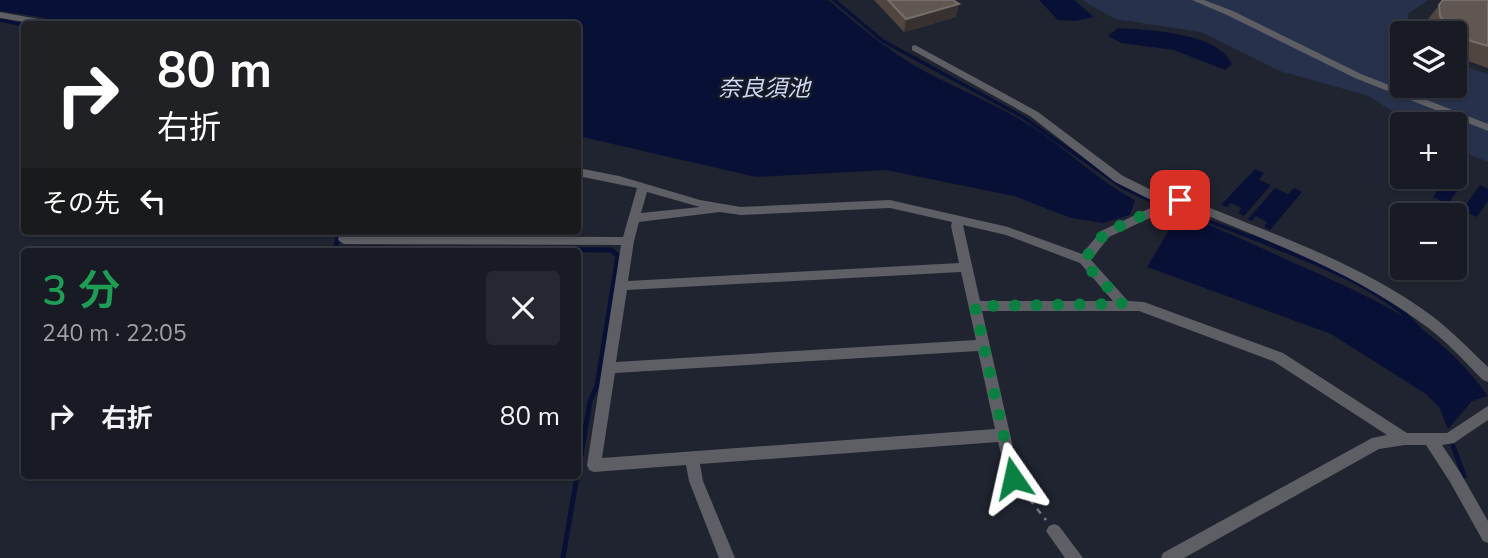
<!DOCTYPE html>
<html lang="ja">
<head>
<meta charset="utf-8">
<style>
  body { margin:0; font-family:"Nunito Sans","Noto Sans JP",sans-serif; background:#252831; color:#f1f3f6; height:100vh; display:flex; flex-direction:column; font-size:26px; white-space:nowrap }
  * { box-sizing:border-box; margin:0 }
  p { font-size:23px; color:#9fa1a6 }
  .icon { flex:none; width:38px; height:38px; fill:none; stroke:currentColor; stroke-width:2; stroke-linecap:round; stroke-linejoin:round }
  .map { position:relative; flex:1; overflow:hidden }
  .panel { position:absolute; left:21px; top:248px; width:560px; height:231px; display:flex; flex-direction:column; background:#181b24; border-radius:7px; box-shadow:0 2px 5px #0004,0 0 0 2px #363941 }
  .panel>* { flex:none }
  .hud { position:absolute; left:21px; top:21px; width:560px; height:214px; border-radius:7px; box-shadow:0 2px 5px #0004,0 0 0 2px #363941; background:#202124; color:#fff; overflow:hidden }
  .buttons { position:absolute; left:1390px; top:21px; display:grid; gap:14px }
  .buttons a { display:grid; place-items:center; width:77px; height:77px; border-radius:7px; background:#181b24; box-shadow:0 2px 5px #0004,0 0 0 2px #363941; font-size:35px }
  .pin { position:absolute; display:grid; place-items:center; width:60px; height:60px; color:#fff; margin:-30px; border-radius:14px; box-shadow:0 4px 10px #0006 }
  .me { position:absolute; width:77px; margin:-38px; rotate:349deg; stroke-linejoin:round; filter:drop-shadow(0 0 5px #0008) }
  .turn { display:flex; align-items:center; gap:24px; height:147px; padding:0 21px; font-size:32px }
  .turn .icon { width:91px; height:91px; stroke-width:2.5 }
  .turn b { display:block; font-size:49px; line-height:60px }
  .then { display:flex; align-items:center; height:66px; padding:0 21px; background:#0003; gap:14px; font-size:26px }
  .round { display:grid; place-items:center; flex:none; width:74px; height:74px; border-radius:7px; background:#252831 }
  .summary { display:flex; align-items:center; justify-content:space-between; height:119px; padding:0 21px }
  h1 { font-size:42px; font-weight:600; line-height:52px; color:#1e9e55 }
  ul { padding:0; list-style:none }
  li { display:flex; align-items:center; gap:21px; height:98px; padding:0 21px }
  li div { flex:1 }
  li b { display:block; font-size:26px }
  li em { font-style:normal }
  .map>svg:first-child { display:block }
</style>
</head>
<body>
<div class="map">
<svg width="1488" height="558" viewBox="0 0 1488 558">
  <rect width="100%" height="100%" fill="#202430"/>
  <path fill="#28314c" d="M 1082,0 L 1428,0 L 1408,14 L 1407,28 L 1412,33 L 1402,33 L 1402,86 L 1454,86 L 1454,63 L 1488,74 L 1488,162 L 1454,148 L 1454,124 L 1412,124 L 1369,96 L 1280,71 L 1201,32 L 1115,19 Z"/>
  <g fill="#091036">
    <path d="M 0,0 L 828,0 C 857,24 885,48 917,67 C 954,88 995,103 1031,126 C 1067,149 1097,180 1135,200 L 1130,215 L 1103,223 L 1071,218 L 1014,196 L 886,170 L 756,177 L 578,136 L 578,24 L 64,24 L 40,17 L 0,11 Z"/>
    <path d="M 1039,0 L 1074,0 L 1094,17 L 1075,21 L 1058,20 Z"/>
    <path d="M 1118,28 C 1148,30 1218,32 1232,64 L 1225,70 L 1174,50 L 1121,43 L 1108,36 Z"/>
    <path d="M 1255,169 L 1264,173 L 1259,180 L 1271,185 L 1244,216 L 1238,213 L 1242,208 L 1231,203 L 1227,207 L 1221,205 Z"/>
    <path d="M 1454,174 L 1466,179 L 1448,204 L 1433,197 L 1448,177 L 1454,177 Z"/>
    <path d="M 1480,185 L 1488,189 L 1488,201 L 1477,217 L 1462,210 Z"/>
    <path d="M 1275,188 L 1288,194 L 1294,188 L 1302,192 L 1270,230 L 1264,227 L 1267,222 L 1256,216 L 1252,221 L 1248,219 Z"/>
    <path d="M 1179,214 C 1219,227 1254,245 1292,262 C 1372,298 1435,322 1488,396 L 1472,401 L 1448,429 L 1439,407 L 1426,394 L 1331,334 L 1147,267 Z"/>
  </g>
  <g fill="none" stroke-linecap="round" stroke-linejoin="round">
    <g stroke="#091036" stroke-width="3.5">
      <path d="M 834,0 L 883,41 L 1023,117 L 1122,187 L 1153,202"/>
      <path d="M 0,20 L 24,25"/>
      <path d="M 1174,208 L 1256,239"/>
      <path d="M 338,239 L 339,231"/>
    </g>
    <g stroke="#091036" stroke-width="5">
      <path d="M 338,237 L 336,248 L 611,250 L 618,256 L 597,386 L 590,401 L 578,473"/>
      <path d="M 1252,237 C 1306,259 1388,287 1423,334"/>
      <path d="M 1453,446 L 1464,476"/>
      <path d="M 563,558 L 577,476"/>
    </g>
    <path stroke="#767983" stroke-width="2.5" stroke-dasharray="6 6" stroke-linecap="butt" d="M 1022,490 L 1046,520"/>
    <g fill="#5d5f65" fill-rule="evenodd">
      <path d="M 1192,0 L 1204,0 L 1233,11 L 1361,74 L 1488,124 L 1488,131 L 1355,78 L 1227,15 Z"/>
      <path d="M 0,12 L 49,21 L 54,24 L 37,24 L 0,18 Z"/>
      <path d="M 915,45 L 1038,112 L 1123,176 L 1170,199 L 1180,196 L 1184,197 C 1268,233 1358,261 1432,316 C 1452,331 1470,350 1488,367 L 1488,382 L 1483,380 C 1463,360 1444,338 1420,322 C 1348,269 1261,239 1180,204 L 1109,237 L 1091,260 L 1128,301 L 1144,302 L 1283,353 L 1407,433 L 1447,433 L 1488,406 L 1488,420 L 1454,443 L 1442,445 L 1460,472 L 1488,521 L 1488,543 L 1483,541 L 1450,482 L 1426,445 L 1405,445 L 1379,449 L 1184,558 L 1161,558 L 1163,553 L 1372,438 L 1387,435 L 1273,361 L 1139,311 L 982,311 L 1020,478 L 1018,483 L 1013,485 L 1008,483 L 998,442 L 700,464 L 703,481 L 735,558 L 719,558 L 689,481 L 686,465 L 594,472 L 589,470 L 587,465 L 621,245 L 344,244 L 338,240 L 340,231 L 352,231 L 351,236 L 623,237 L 637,188 L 578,176 L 578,168 L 619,176 L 700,200 L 741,207 L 890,200 L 1008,227 L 1082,254 L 1101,231 L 1159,204 L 1115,182 L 1030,116 L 912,50 L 912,46 ZM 647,192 L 700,207 L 641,213 ZM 890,208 L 952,222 L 951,226 L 959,263 L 628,281 L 634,241 L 639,222 L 720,212 L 741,215 ZM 963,225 L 1006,235 L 1080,263 L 1113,301 L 980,301 ZM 961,272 L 976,340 L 616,362 L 627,290 ZM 978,351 L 995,429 L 602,458 L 615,373 Z"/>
      <path d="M 1054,524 L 1059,526 L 1083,558 L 1065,558 L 1046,531 L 1049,526 Z"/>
    </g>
  </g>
  <g fill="#51463f">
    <path d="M 874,0 L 953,0 L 956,17 L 904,32 Z"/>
    <path d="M 1443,0 L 1488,0 L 1488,68 L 1454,56 L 1454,33 L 1428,33 L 1426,22 Z"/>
  </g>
  <path fill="#373131" d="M 959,4 L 956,17 L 904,32 L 906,19 Z"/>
  <g fill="#615752" stroke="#756e6a" stroke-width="2">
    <path d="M 888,0 L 953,0 L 959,4 L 906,19 Z"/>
    <path d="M 1443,0 L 1488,0 L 1488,46 L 1471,41 L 1448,26 L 1440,16 L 1439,5 Z"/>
  </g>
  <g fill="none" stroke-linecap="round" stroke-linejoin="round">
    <path stroke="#0b8043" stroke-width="12" stroke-dasharray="0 21.6" d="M 1013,478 L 975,306 L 1122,304 C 1112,288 1095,278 1084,260 C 1091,252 1097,241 1105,234 C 1111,229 1172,202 1180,200"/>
  </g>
  <g text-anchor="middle" stroke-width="5" stroke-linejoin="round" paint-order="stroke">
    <g font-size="23" font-style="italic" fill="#ced9f6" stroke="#171b26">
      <text x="764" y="96">奈良須池</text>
    </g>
  </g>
</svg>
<div class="buttons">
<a><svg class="icon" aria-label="layers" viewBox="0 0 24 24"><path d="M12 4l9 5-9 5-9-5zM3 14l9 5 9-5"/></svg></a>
<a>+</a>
<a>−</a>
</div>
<div class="pin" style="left:1180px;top:200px;background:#d93025"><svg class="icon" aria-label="arrive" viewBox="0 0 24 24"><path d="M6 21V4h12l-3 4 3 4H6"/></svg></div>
<svg class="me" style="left:1013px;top:478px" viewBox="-20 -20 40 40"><path d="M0-17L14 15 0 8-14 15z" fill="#0b8043" stroke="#fff" stroke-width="4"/></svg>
<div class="hud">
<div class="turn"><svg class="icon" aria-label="right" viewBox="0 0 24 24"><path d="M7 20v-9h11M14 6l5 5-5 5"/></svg><div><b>80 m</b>右折</div></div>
<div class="then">その先<svg class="icon" aria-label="left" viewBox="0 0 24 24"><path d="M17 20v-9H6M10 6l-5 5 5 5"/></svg></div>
</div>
<section class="panel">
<div class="summary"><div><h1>3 分</h1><p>240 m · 22:05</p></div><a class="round"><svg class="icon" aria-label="close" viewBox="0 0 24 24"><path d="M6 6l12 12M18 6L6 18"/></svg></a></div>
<ul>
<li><svg class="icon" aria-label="right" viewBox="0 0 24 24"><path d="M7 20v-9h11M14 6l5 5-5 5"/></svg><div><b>右折</b></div><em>80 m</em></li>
</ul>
</section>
</div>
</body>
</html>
